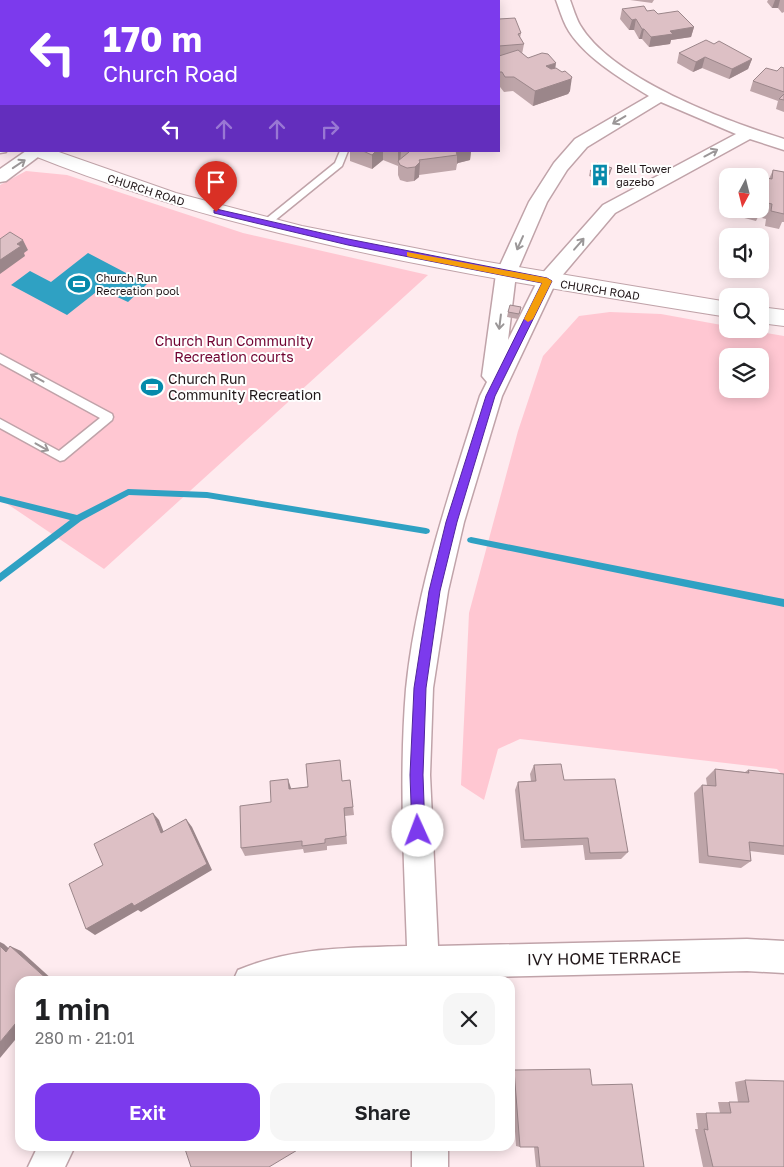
<!DOCTYPE html>
<html lang="en">
<head>
<meta charset="utf-8">
<style>
  body { margin:0; font-family:"Golos Text",sans-serif; background:#f6f6f6; color:#202124; height:100vh; display:flex; flex-direction:column; font-size:19px; white-space:nowrap }
  * { box-sizing:border-box; margin:0 }
  p { font-size:16px; color:#757577 }
  .icon { flex:none; width:28px; height:28px; fill:none; stroke:currentColor; stroke-width:2; stroke-linecap:round; stroke-linejoin:round }
  .map { position:relative; flex:1; overflow:hidden }
  .drawer { position:absolute; left:15px; top:976px; width:500px; height:175px; display:flex; flex-direction:column; background:#fff; border-radius:15px; box-shadow:0 2px 12px #0003 }
  .drawer>* { flex:none }
  .hud { position:absolute; left:0px; top:0px; width:500px; height:152px; box-shadow:0 2px 12px #0003; background:#7c3aed; color:#fff; overflow:hidden }
  .needle { width:32px; rotate:187deg }
  .controls { position:absolute; left:719px; top:168px; display:grid; gap:10px }
  .controls a { display:grid; place-items:center; width:50px; height:50px; border-radius:10px; background:#fff; box-shadow:0 2px 12px #0003; font-size:25px }
  .pin { position:absolute; display:grid; place-items:center; width:42px; height:42px; color:#fff; margin:-51px -21px; border-radius:50% 50% 50% 0; rotate:-45deg; box-shadow:0 0 5px #0007 }
  .pin .icon { rotate:45deg }
  .me { position:absolute; width:55px; margin:-28px; rotate:358deg; stroke-linejoin:round; filter:drop-shadow(0 0 4px #0008) }
  .turn { display:flex; align-items:center; gap:18px; height:105px; padding:0 20px; font-size:22px }
  .turn .icon { width:65px; height:65px; stroke-width:2.5 }
  .turn b { display:block; font-size:35px; line-height:42px }
  .lanes { display:flex; align-items:center; height:48px; padding:0 20px; background:#0003; justify-content:center; gap:25px; direction:ltr }
  .lanes .off { opacity:.35 }
  .round { display:grid; place-items:center; flex:none; width:52px; height:52px; border-radius:15px; background:#f6f6f6 }
  .headline { display:flex; align-items:center; justify-content:space-between; height:85px; padding:0 20px }
  h1 { font-size:30px; font-weight:600; line-height:38px }
  .primary-button { display:flex; gap:10px; margin-top:auto; padding:10px 20px }
  .primary-button a { flex:1; height:58px; border-radius:15px; background:#7c3aed; color:#fff; font-size:20px; font-weight:600; line-height:58px; text-align:center }
  .primary-button a+a { background:#f6f6f6; color:#202124 }
  .map>svg:first-child { display:block }
</style>
</head>
<body>
<div class="map">
<svg width="784" height="1167" viewBox="0 0 784 1167">
  <rect width="100%" height="100%" fill="#feebef"/>
  <g fill="#ffc7d2" fill-rule="evenodd">
    <path d="M 26,171 L 67,175 L 243,233 L 428,275 L 104,569 L 0,499 L 0,185 Z"/>
    <path d="M 610,312 L 661,314 L 727,326 L 728,329 L 744,329 L 784,336 L 784,777 L 777,769 L 520,739 L 498,749 L 484,800 L 461,785 L 469,613 L 518,431 L 543,356 L 579,316 ZM 728,356 L 760,356 L 760,389 L 728,389 Z"/>
  </g>
  <path fill="#2fa1c3" d="M 88,253 L 147,284 L 128,302 L 100,289 L 67,315 L 11,285 L 30,271 L 51,282 Z"/>
  <g fill="none" stroke-linecap="round" stroke-linejoin="round">
    <g fill="#2fa1c3" fill-rule="evenodd">
      <path d="M 128,489 L 207,492 L 426,528 L 429,529 L 430,531 L 429,533 L 426,534 L 207,498 L 129,495 L 81,521 L 0,582 L 0,573 L 70,520 L 0,502 L 0,496 L 77,515 Z"/>
      <path d="M 471,537 L 784,599 L 784,607 L 471,543 L 468,542 L 467,540 L 468,538 Z"/>
    </g>
    <g stroke="#c0a3a9" stroke-width="3">
      <g id="service">
        <rect x="0" y="79" width="1" height="4"/>
        <path d="M 340,151 L 348,151 L 342,166 L 268,226 L 262,226 L 262,222 L 335,163 Z"/>
        <path d="M 0,354 L 112,414 L 113,417 L 112,420 L 64,460 L 60,461 L 0,428 L 0,419 L 59,451 L 100,418 L 0,363 Z"/>
      </g>
    </g>
    <g stroke="#c0a3a9" stroke-width="3">
      <g id="minor">
        <path d="M 556,0 L 570,0 C 573,8 576,18 580,25 C 612,79 726,121 784,139 L 784,150 L 750,139 L 615,213 L 555,284 L 502,396 L 464,522 L 448,591 L 433,688 L 430,775 L 438,946 L 747,939 L 784,941 L 784,973 L 747,971 L 440,978 L 440,981 L 408,981 L 408,978 L 233,981 L 238,970 C 292,947 349,948 407,946 C 404,861 399,775 406,689 C 416,588 450,492 480,396 L 487,382 L 482,376 L 496,274 L 529,202 L 554,163 L 575,139 L 649,96 C 621,79 581,55 566,26 C 562,18 559,8 556,0 ZM 661,102 L 736,134 L 603,205 L 540,276 L 508,340 L 516,274 L 547,202 L 567,170 L 587,147 Z"/>
        <path d="M 0,142 L 1,151 L 6,152 L 0,153 Z"/>
        <path d="M 26,151 L 46,151 L 6,181 L 0,182 L 0,169 Z"/>
        <path d="M 38,1146 L 75,1146 L 65,1167 L 28,1167 Z"/>
        <rect x="412" y="1146" width="36" height="21"/>
      </g>
    </g>
    <g stroke="#c0a3a9" stroke-width="2">
      <g id="secondary">
        <path d="M 0,129 L 1,130 L 1,141 L 0,141 Z"/>
        <path d="M 30,151 L 56,151 L 176,193 L 302,226 L 476,260 L 728,302 L 728,317 C 493,279 254,244 32,155 Z"/>
        <path d="M 760,307 L 784,310 L 784,326 L 760,323 Z"/>
      </g>
    </g>
    <use href="#service" fill="#fff" fill-rule="evenodd"/>
    <use href="#minor" fill="#fff" fill-rule="evenodd"/>
    <use href="#secondary" fill="#fff" fill-rule="evenodd"/>
  </g>
  <g fill="#bea5a9">
    <rect x="455" y="0" width="39" height="1"/>
    <path d="M 630,0 L 654,0 L 652,3 Z"/>
    <path d="M 768,0 L 784,0 L 784,12 L 782,13 L 778,8 L 772,8 L 767,2 Z"/>
    <path d="M 622,9 L 647,11 L 658,14 L 694,27 L 691,37 L 671,40 L 670,44 L 649,47 L 642,39 L 639,39 L 634,30 L 629,30 L 620,19 Z"/>
    <path d="M 499,19 L 521,33 L 520,38 L 524,44 L 522,54 L 528,58 L 555,68 L 570,91 L 568,94 L 533,106 L 513,91 L 504,92 L 500,87 L 499,87 Z"/>
    <path d="M 679,53 L 752,59 L 748,69 L 729,79 L 702,68 L 693,72 L 677,63 Z"/>
    <path d="M 784,68 L 784,112 L 776,109 L 778,101 L 750,91 L 753,81 Z"/>
    <path d="M 350,151 L 471,151 L 470,160 L 458,163 L 457,164 L 456,170 L 419,175 L 419,177 L 414,181 L 407,182 L 400,180 L 398,175 L 398,166 L 383,160 L 372,169 L 350,161 Z"/>
    <path d="M 773,170 L 784,172 L 784,222 L 782,222 L 779,229 L 765,226 L 766,219 L 758,217 L 756,221 L 721,212 L 728,184 L 728,209 L 760,209 L 760,177 L 769,179 Z"/>
    <path d="M 590,171 L 610,174 L 604,181 L 589,176 Z"/>
    <path d="M 508,312 L 520,312 L 518,319 L 507,317 Z"/>
    <path d="M 534,765 L 564,780 L 628,852 L 621,859 L 585,860 L 583,845 L 521,848 L 515,790 L 518,782 L 531,781 L 530,774 Z"/>
    <path d="M 715,769 L 745,772 L 748,770 L 784,774 L 784,855 L 750,851 L 751,861 L 741,868 L 699,863 L 694,793 L 702,785 L 707,785 L 706,778 Z"/>
    <path d="M 350,780 L 354,815 L 345,816 L 347,844 L 327,846 L 327,850 L 304,853 L 303,849 L 245,856 L 241,848 L 271,802 L 291,789 Z"/>
    <path d="M 514,1070 L 592,1085 L 644,1167 L 536,1167 L 534,1147 L 520,1147 L 516,1146 L 511,1072 Z"/>
    <path d="M 745,1080 L 784,1167 L 703,1167 L 695,1129 L 698,1129 L 696,1113 L 720,1113 L 718,1102 L 738,1102 L 735,1082 Z"/>
  </g>
  <g fill="#9b868a">
    <path d="M 775,0 L 780,0 L 778,8 L 772,8 Z"/>
    <path d="M 636,19 L 634,30 L 629,30 L 632,20 Z"/>
    <path d="M 694,27 L 691,37 L 671,40 L 670,44 L 649,47 L 651,37 L 670,31 Z"/>
    <path d="M 642,29 L 644,29 L 642,39 L 639,39 Z"/>
    <path d="M 705,57 L 702,68 L 693,72 L 696,62 Z"/>
    <path d="M 752,59 L 748,69 L 729,79 L 732,69 Z"/>
    <path d="M 556,63 L 554,78 L 546,66 Z"/>
    <path d="M 572,77 L 570,91 L 568,94 L 533,106 L 535,91 Z"/>
    <path d="M 376,151 L 383,151 L 383,160 L 372,169 L 372,155 Z"/>
    <path d="M 398,151 L 401,151 L 400,164 L 398,161 L 398,166 Z"/>
    <path d="M 456,151 L 471,151 L 470,160 L 458,163 L 457,164 L 457,155 Z"/>
    <path d="M 420,162 L 419,177 L 414,181 L 415,167 Z"/>
    <path d="M 612,168 L 610,174 L 604,181 L 605,176 Z"/>
    <path d="M 23,240 L 28,250 L 24,253 L 25,256 L 0,274 L 0,260 L 17,244 Z"/>
    <path d="M 288,779 L 291,788 L 292,797 L 289,789 Z"/>
    <path d="M 153,813 L 159,820 L 167,840 L 161,833 Z"/>
    <path d="M 186,819 L 192,827 L 212,870 L 141,912 L 138,910 L 95,935 L 86,929 Z"/>
    <path d="M 0,942 L 4,944 L 17,956 L 6,952 L 0,946 Z"/>
    <path d="M 10,946 L 21,951 L 54,981 L 49,981 Z"/>
    <path d="M 20,1018 L 20,1034 L 0,1058 L 0,1042 Z"/>
  </g>
  <g fill="#ddc0c5" stroke="#9b868a">
    <path d="M 79,0 L 108,0 L 106,1 L 77,1 Z"/>
    <path d="M 644,6 L 647,11 L 654,10 L 658,14 L 678,11 L 694,27 L 670,31 L 673,34 L 651,37 L 644,29 L 642,29 L 636,19 L 632,20 L 622,9 Z"/>
    <path d="M 515,18 L 521,33 L 518,34 L 524,44 L 499,46 L 499,19 Z"/>
    <path d="M 706,40 L 714,44 L 719,41 L 752,59 L 732,69 L 705,57 L 696,62 L 679,53 Z"/>
    <path d="M 518,50 L 528,58 L 542,53 L 548,54 L 556,63 L 546,66 L 551,69 L 556,68 L 562,72 L 565,71 L 572,77 L 571,79 L 535,91 L 514,77 L 505,77 L 502,72 L 499,72 L 499,56 Z"/>
    <path d="M 781,67 L 784,68 L 784,92 L 753,81 L 766,68 L 777,71 Z"/>
    <path d="M 784,94 L 784,100 L 779,99 Z"/>
    <path d="M 363,151 L 376,151 L 372,155 Z"/>
    <path d="M 406,151 L 456,151 L 457,155 L 419,160 L 420,162 L 415,167 L 407,168 L 400,165 L 398,161 L 409,152 Z"/>
    <path d="M 597,163 L 612,168 L 605,176 L 590,171 Z"/>
    <path d="M 773,170 L 784,172 L 784,214 L 771,211 L 772,204 L 763,202 L 762,206 L 760,206 L 760,177 L 772,179 Z"/>
    <path d="M 731,174 L 744,176 L 731,176 Z"/>
    <path d="M 747,174 L 758,176 L 746,176 Z"/>
    <path d="M 10,232 L 23,240 L 17,244 L 21,246 L 0,260 L 0,239 Z"/>
    <path d="M 510,305 L 521,307 L 519,314 L 508,312 Z"/>
    <path d="M 340,760 L 342,781 L 350,780 L 353,807 L 344,808 L 346,836 L 325,839 L 325,843 L 302,846 L 302,841 L 241,848 L 240,806 L 271,802 L 270,781 L 288,779 L 289,789 L 308,787 L 306,764 Z"/>
    <path d="M 561,764 L 564,780 L 615,779 L 628,852 L 590,853 L 588,838 L 524,840 L 518,782 L 536,781 L 534,765 Z"/>
    <path d="M 715,769 L 749,773 L 748,770 L 784,774 L 784,846 L 749,842 L 751,861 L 708,856 L 702,785 L 716,786 Z"/>
    <path d="M 153,813 L 161,833 L 186,819 L 207,864 L 134,906 L 132,903 L 86,929 L 69,884 L 103,865 L 94,844 Z"/>
    <path d="M 0,946 L 6,952 L 10,946 L 49,981 L 20,981 L 20,1018 L 0,1042 Z"/>
    <path d="M 590,1069 L 592,1085 L 632,1084 L 644,1167 L 540,1167 L 538,1147 L 520,1147 L 514,1070 Z"/>
    <path d="M 745,1080 L 784,1081 L 784,1167 L 713,1167 L 704,1129 L 708,1130 L 706,1113 L 731,1113 L 729,1102 L 749,1102 Z"/>
    <path d="M 184,1146 L 304,1146 L 269,1167 L 191,1167 Z"/>
  </g>
  <defs><path id="oneway-shaft" d="M-6 0H5M1.5-3L5.5 0L1.5 3" fill="none" stroke-width="1.6" stroke-linecap="round" stroke-linejoin="round" transform="scale(1.25)"/></defs>
  <g stroke="#9b9798">
    <use href="#oneway-shaft" transform="translate(619 120) rotate(149)"/>
    <use href="#oneway-shaft" transform="translate(711 153) rotate(-28)"/>
    <use href="#oneway-shaft" transform="translate(19 164) rotate(-34)"/>
    <use href="#oneway-shaft" transform="translate(520 243) rotate(114)"/>
    <use href="#oneway-shaft" transform="translate(579 244) rotate(-49)"/>
    <use href="#oneway-shaft" transform="translate(500 322) rotate(97)"/>
    <use href="#oneway-shaft" transform="translate(37 378) rotate(-151)"/>
    <use href="#oneway-shaft" transform="translate(42 447) rotate(29)"/>
  </g>
  <path fill="#7c3aed" stroke="#51269a" d="M 216,209 L 348,239 L 547,278 L 552,281 L 495,396 L 457,522 L 440,591 L 426,688 L 423,775 L 425,831 L 423,836 L 418,838 L 414,836 L 412,831 L 410,775 L 414,688 L 429,591 L 446,522 L 486,396 L 542,283 L 348,245 L 214,213 L 214,210 Z"/>
  <path fill="#f59e0b" d="M 407,252 L 547,278 L 552,281 L 533,319 L 528,322 L 524,319 L 542,283 L 410,257 L 407,256 Z"/>
  <defs>
    <g id="building-bare" transform="scale(1.725)"><path d="M-4-6H4V6H1V3H-1V6H-4ZM-2.5-4.3h1.7v1.8h-1.7ZM.8-4.3h1.7v1.8H.8ZM-2.5-1h1.7V.8h-1.7ZM.8-1h1.7V.8H.8Z" fill="#068aab" stroke="#fefefe" stroke-width="2.5" paint-order="stroke"/></g>
    <g id="stadium-bare" transform="scale(1.725)"><path d="M0-5a6.5 5 0 1 0 0 10a6.5 5 0 1 0 0-10ZM-3.5-1.8h7v3.6h-7Z" fill="#068aab" stroke="#fefefe" stroke-width="2.5" paint-order="stroke"/></g>
  </defs>
  <g fill-rule="evenodd">
    <use href="#building-bare" x="600" y="175"/>
    <use href="#stadium-bare" x="79" y="284"/>
    <use href="#stadium-bare" x="152" y="387"/>
  </g>
  <g text-anchor="middle" stroke-width="4" stroke-linejoin="round" paint-order="stroke">
    <g font-size="11" fill="#211719" stroke="#fefefe" text-anchor="start">
      <text x="616" y="173">Bell Tower<tspan x="616" dy="13">gazebo</tspan></text>
      <text x="96" y="282">Church Run<tspan x="96" dy="13">Recreation pool</tspan></text>
    </g>
    <g font-size="11" fill="#211719" stroke="#fefefe">
      <text transform="translate(146 190) rotate(18)" y="4">CHURCH ROAD</text>
      <text transform="translate(600 290) rotate(9)" y="4">CHURCH ROAD</text>
    </g>
    <g font-size="14" fill="#6f0130" stroke="#fefefe">
      <text x="234" y="346">Church Run Community<tspan x="234" dy="16">Recreation courts</tspan></text>
    </g>
    <g font-size="14" fill="#211719" stroke="#fefefe" text-anchor="start">
      <text x="168" y="384">Church Run<tspan x="168" dy="16">Community Recreation</tspan></text>
    </g>
    <g font-size="16" fill="#211719" stroke="#fefefe">
      <text transform="translate(604 958) rotate(-1)" y="6">IVY HOME TERRACE</text>
    </g>
  </g>
</svg>
<div class="controls">
<a><svg class="needle" viewBox="-14 -14 28 28"><path d="M0-13l5 13h-10z" fill="#e53935"/><path d="M0 13l5-13h-10z" fill="#757577"/></svg></a>
<a><svg class="icon" aria-label="sound" viewBox="0 0 24 24"><path d="M4 9h4l5-4v14l-5-4H4zM17 9q2 3 0 6"/></svg></a>
<a><svg class="icon" aria-label="search" viewBox="0 0 24 24"><circle cx="10" cy="10" r="6"/><path d="M15 15l6 6"/></svg></a>
<a><svg class="icon" aria-label="layers" viewBox="0 0 24 24"><path d="M12 4l9 5-9 5-9-5zM3 14l9 5 9-5"/></svg></a>
</div>
<div class="pin" style="left:216px;top:212px;background:#d93025"><svg class="icon" aria-label="arrive" viewBox="0 0 24 24"><path d="M6 21V4h12l-3 4 3 4H6"/></svg></div>
<svg class="me" style="left:418px;top:831px" viewBox="-20 -20 40 40"><circle r="19" fill="#fff"/><path d="M0-13L10 11 0 6-10 11z" fill="#7c3aed"/></svg>
<div class="hud">
<div class="turn"><svg class="icon" aria-label="left" viewBox="0 0 24 24"><path d="M17 20v-9H6M10 6l-5 5 5 5"/></svg><div><b>170 m</b>Church Road</div></div>
<div class="lanes"><svg class="icon" aria-label="left" viewBox="0 0 24 24"><path d="M17 20v-9H6M10 6l-5 5 5 5"/></svg><svg class="icon off" aria-label="ahead" viewBox="0 0 24 24"><path d="M12 20V5M6 11l6-6 6 6"/></svg><svg class="icon off" aria-label="ahead" viewBox="0 0 24 24"><path d="M12 20V5M6 11l6-6 6 6"/></svg><svg class="icon off" aria-label="right" viewBox="0 0 24 24"><path d="M7 20v-9h11M14 6l5 5-5 5"/></svg></div>
</div>
<section class="drawer">
<div class="headline"><div><h1>1 min</h1><p>280 m · 21:01</p></div><a class="round"><svg class="icon" aria-label="close" viewBox="0 0 24 24"><path d="M6 6l12 12M18 6L6 18"/></svg></a></div>
<div class="primary-button"><a>Exit</a><a>Share</a></div>
</section>
</div>
</body>
</html>
